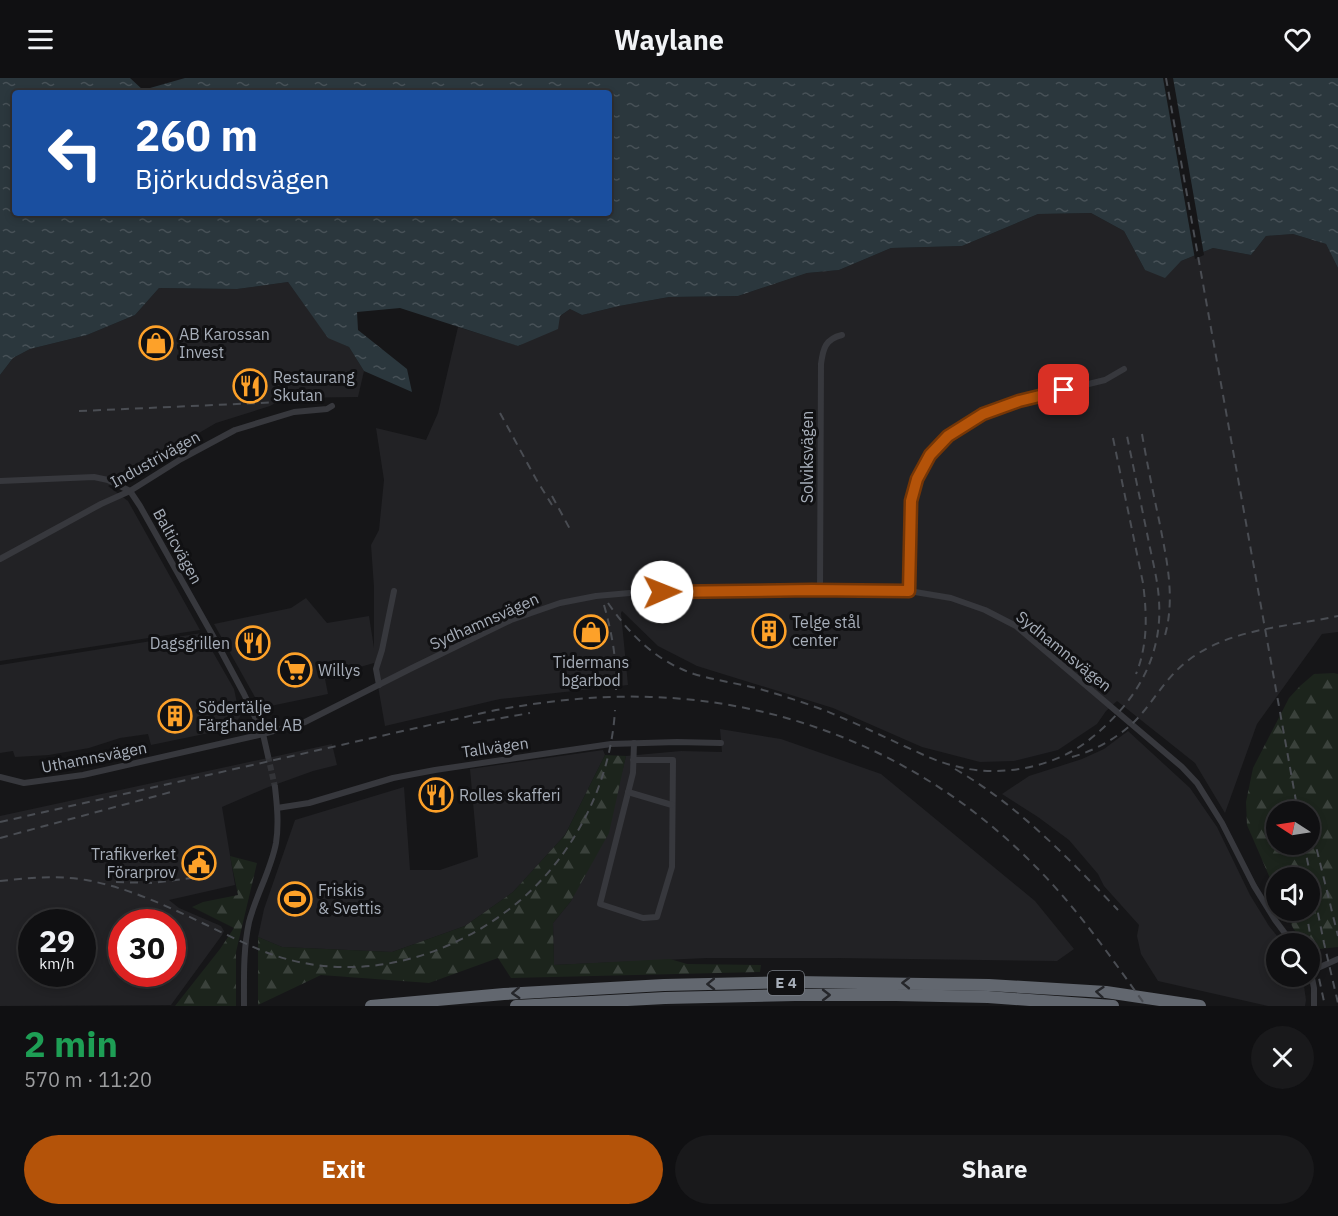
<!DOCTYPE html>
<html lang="en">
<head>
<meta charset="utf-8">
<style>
  body { margin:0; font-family:"IBM Plex Sans",sans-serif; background:#19191b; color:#f1f3f6; height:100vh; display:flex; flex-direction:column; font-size:22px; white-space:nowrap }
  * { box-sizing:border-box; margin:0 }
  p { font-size:20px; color:#9c9d9f }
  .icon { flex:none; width:33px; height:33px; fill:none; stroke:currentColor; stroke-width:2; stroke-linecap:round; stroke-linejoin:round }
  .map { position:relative; height:928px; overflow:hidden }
  .sheet { display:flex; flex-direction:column; background:#101012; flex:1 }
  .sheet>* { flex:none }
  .guide { position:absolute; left:12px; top:12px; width:600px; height:126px; border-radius:6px; box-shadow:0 3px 9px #0003,0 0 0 2px #303032; background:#1a4fa0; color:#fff; overflow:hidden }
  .needle { width:39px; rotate:282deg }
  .tools { position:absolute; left:1266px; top:723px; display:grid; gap:12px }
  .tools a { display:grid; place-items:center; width:54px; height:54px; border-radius:50%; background:#101012; box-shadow:0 3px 9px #0003,0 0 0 2px #303032; font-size:30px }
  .speed { position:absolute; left:18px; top:831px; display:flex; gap:12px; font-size:30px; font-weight:700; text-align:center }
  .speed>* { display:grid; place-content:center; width:78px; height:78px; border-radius:50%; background:#101012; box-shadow:0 3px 9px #0003,0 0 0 2px #303032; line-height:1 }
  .speed small { font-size:15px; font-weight:400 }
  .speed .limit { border:9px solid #d22; background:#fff; color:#111 }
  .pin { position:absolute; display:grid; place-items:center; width:51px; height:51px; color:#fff; margin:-26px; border-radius:12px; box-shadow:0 3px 9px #0006 }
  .me { position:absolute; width:66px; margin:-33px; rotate:89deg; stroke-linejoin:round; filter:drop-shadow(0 0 4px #0008) }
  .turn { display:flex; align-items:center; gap:21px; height:126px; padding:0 24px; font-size:27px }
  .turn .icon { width:78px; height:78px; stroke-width:2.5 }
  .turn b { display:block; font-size:42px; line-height:51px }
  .round { display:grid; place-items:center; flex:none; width:63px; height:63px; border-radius:32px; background:#19191b }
  .summary { display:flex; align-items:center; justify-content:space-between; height:102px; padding:0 24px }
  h1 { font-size:36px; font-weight:700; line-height:45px; color:#1e9e55 }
  .cta { display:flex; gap:12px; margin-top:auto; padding:12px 24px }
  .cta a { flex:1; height:69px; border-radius:36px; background:#b45309; color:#fff; font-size:24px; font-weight:700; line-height:69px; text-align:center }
  .cta a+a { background:#19191b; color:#f1f3f6 }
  header { display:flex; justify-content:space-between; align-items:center; height:78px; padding:0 24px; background:#101012; font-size:27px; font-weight:700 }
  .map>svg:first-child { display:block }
</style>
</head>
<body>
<header><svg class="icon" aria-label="menu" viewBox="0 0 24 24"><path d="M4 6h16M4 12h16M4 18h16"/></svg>Waylane<svg class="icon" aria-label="heart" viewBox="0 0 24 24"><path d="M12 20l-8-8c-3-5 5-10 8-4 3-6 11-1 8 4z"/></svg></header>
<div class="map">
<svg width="1338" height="928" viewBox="0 0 1338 928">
  <defs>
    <pattern id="forest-firs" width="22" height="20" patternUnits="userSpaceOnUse" patternTransform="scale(1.5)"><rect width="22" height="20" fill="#1c241c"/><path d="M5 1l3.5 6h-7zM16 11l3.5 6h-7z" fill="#3a413b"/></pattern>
    <pattern id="water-ripples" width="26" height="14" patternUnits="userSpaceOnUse" patternTransform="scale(1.5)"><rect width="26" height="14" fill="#2b373d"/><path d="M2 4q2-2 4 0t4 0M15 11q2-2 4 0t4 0" fill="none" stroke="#475157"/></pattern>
  </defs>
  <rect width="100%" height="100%" fill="#161618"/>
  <g fill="#222225" fill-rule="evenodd">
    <path d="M 1091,135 L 1124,153 L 1145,192 L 1181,183 L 1213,170 L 1251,177 L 1266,158 L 1293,156 L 1326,166 L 1338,190 L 1338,554 L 1322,556 L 1257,646 L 1225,735 L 1195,685 L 1117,623 L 1106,633 L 1097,646 L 1058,672 L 1014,683 L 980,684 L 922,669 L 833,630 L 697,588 L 658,568 L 622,533 L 621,535 L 628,607 L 500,621 L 385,648 L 374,585 L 353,591 L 351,595 L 325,601 L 328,616 L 261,630 L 214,546 L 291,530 L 306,520 L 327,545 L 369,538 L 374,570 L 374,509 L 371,467 L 379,452 L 384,402 L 376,350 L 426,362 L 438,335 L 458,249 L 519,268 L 570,231 L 582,237 L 619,228 L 669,219 L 738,218 L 807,195 L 839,192 L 891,170 L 962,168 L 1038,136 Z"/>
    <path d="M 288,204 L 328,259 L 349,269 L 364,293 L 358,319 L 284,320 L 270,328 L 216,345 L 108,408 L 128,423 L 200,552 L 0,583 L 0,297 L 13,280 L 30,271 L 87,257 L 135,237 L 159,210 L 237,211 Z"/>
    <path d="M 202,555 L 234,611 L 240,639 L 233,646 L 211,648 L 209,655 L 151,667 L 148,656 L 120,660 L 89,670 L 49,677 L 15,679 L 13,673 L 0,675 L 0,587 Z"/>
    <path d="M 720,651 L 781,661 L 881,696 L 1035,823 L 1074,871 L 1057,883 L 837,880 L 707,880 L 554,887 L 553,845 L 571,823 L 622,694 L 626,678 L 681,673 L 722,674 Z"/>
    <path d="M 1128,653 L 1190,710 L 1217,749 L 1250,817 L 1269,848 L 1283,865 L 1276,866 L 1276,898 L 1301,899 L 1304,908 L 1306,922 L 1305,928 L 1268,928 L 1158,903 L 1141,876 L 1137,858 L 1139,847 L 1104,808 L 1098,796 L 1069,762 L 1038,739 L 1002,716 L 1029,698 L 1082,681 L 1104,671 Z"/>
    <path d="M 332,666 L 337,687 L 313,693 L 266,710 L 222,729 L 235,807 L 169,822 L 179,830 L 221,848 L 224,853 L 222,857 L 171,927 L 0,928 L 0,738 ZM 32,844 L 82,844 L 82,896 L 32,896 ZM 122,844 L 172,844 L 172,896 L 122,896 Z"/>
    <path d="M 603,672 L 605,677 L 565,757 L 513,814 L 465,848 L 392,874 L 282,869 L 258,859 L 264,831 L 295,742 L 404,709 L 410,792 L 440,792 L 478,779 L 470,691 Z"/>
  </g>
  <g fill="url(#forest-firs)" fill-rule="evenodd">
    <path d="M 1334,595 L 1338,596 L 1338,869 L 1310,872 L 1310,866 L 1304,865 L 1293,850 L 1285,833 L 1310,832 L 1310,800 L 1276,800 L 1276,814 L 1247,747 L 1246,724 L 1253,690 L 1289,620 L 1300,608 L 1314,596 ZM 1276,734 L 1310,734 L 1310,766 L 1276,766 Z"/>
    <path d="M 605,677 L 626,678 L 609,755 L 571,823 L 553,845 L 554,887 L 670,881 L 687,886 L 761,887 L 760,894 L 511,900 L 498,880 L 429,905 L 321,897 L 258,927 L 258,859 L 282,869 L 392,874 L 465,848 L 513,814 L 565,757 Z"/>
    <path d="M 230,778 L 257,785 L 236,874 L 236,928 L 175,928 L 220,871 L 234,850 L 192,829 L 203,824 L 238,817 Z"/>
  </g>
  <path fill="url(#water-ripples)" fill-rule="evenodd" d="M 0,0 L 130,0 L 143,12 L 185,0 L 1338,0 L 1338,190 L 1326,166 L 1293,156 L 1266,158 L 1251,177 L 1213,170 L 1181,183 L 1165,200 L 1145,192 L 1124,153 L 1091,135 L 1038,136 L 962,168 L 891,170 L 839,192 L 807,195 L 738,218 L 669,219 L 619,228 L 582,237 L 570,231 L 560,238 L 558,251 L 518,268 L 400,230 L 357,234 L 358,252 L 407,291 L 412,314 L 364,293 L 349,269 L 328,260 L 288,204 L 237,211 L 159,210 L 135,237 L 87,257 L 30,271 L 13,280 L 0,297 ZM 15,15 L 609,15 L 609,135 L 15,135 Z"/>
  <path fill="#161618" d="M 1163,0 L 1173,0 L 1204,177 L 1195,181 Z"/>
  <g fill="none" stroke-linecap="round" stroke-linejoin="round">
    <path stroke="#333438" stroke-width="6" stroke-dasharray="6 3" stroke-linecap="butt" d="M 268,678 L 275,709"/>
    <g stroke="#37383d" stroke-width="6">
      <path d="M 0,403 L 94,399 L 108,402 L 130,413 L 140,428 L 213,558 L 244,616 L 263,656 L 268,678"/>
      <path d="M 0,481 L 101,426 L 130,413 L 181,381 L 235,352 L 294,334 L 327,331 L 332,328"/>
      <path d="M 820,512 L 821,286 C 823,271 825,261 842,257"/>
      <path d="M 909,513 L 911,422 L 917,401 L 930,377 L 948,358 L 983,336 L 1019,323 L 1105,302 L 1124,291"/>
      <path d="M 379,607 L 376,591 L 382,572 L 394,513"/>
      <path d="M 633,682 L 673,682 L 672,789 L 657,839 L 643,840 L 600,826 L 633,695 L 634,665"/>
      <path d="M 0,699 L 24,705 L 83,697 L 263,656 L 305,644 L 412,590 L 511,542 L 560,525 L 596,518 L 641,514 L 820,512 L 909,513 L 951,520 L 985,532 L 1016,548 L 1182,689 L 1197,705 L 1222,745 L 1254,808 L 1275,842 L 1293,866"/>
      <path d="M 628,714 L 672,727"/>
      <path d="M 277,730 L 309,725 L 393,700 L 435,692 L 536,677 L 611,666 L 677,664 L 721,665"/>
      <path d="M 1310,890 L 1314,910 L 1314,928"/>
      <path d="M 1311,893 L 1338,881"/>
      <path d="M 244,928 C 244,900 243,872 249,844 C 256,817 271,792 276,765 C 279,746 277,727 275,709"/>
    </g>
    <g stroke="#62676f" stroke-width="12">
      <path d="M 371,928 L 504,916 L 664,907 L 795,904 L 989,907 L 1106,914 L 1200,928"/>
      <path d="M 516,928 L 665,920 L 795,917 L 896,917 L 988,919 L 1113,928"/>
    </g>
    <g stroke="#4a4d53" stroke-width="2" stroke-dasharray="8 6" stroke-linecap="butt">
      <path d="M 1166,0 L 1298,734"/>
      <path d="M 79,333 L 305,323"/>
      <path d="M 500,335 L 536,401 L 552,427"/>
      <path d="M 1142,356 C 1147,385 1153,414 1159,442 C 1167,483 1176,521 1164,561"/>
      <path d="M 1113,360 L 1143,505 C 1147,537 1148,566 1136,596"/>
      <path d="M 552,418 L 571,453"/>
      <path d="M 608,525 C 630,557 656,583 694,596 C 714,602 735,605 756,610 C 778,616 799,623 821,631 C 849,642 876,655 904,668 C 922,676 939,685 959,689 C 999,699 1051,690 1085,665 C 1131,630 1163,584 1159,523 C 1158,502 1152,481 1148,460 C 1141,426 1134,392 1127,358"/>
      <path d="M 604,527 C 612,555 617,583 616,612"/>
      <path d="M 473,645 L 530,635"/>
      <path d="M 1072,679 C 1094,673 1115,661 1132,646 C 1153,626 1164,600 1190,581 C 1232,550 1288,549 1338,538"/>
      <path d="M 955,691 C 1019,728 1067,779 1118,832"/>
      <path d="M 0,744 L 496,632 C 547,623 599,617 650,619 C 796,623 935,685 1036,789 C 1078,831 1112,881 1146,928"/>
      <path d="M 1310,744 L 1338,858"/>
      <path d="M 0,760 L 171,714"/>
      <path d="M 1304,766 L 1324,865 L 1338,925"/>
      <path d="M 0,803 C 28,800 57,797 86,802 C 147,813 202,847 258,871 C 350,910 451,883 524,819 C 577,772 611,702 615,632"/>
      <path d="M 116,804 L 153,805 L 191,800"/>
      <path d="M 1306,832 L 1312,868 L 1325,928"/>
    </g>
  </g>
  <defs><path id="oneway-chevron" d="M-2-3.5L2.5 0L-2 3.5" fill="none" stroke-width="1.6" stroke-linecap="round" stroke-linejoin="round" transform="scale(1.5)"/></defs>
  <g stroke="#25262a">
    <use href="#oneway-chevron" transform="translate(906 905) rotate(-179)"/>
    <use href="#oneway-chevron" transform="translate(711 906) rotate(179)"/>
    <use href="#oneway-chevron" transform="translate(1100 914) rotate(-175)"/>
    <use href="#oneway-chevron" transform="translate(516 915) rotate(177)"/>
    <use href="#oneway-chevron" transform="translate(826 917)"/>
  </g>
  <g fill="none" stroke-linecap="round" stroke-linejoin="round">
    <g stroke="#753606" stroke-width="15">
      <path id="route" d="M 662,514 L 812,512 L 909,513 L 911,423 L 917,401 L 930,377 L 948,358 L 983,336 L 1019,323 L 1064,312"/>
    </g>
    <use href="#route" stroke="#b45309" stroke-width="10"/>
  </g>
  <defs>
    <g id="shop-ring" transform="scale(1.725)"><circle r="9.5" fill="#111113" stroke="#fda129" stroke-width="1.5"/><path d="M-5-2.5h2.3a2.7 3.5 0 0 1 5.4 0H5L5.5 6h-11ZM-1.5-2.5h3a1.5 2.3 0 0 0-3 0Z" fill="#fda129"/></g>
    <g id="restaurant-ring" transform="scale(1.725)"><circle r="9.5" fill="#111113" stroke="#fda129" stroke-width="1.5"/><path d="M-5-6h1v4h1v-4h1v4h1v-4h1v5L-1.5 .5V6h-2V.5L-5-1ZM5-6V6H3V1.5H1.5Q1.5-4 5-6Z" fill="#fda129"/></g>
    <g id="building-ring" transform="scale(1.725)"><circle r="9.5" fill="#111113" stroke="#fda129" stroke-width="1.5"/><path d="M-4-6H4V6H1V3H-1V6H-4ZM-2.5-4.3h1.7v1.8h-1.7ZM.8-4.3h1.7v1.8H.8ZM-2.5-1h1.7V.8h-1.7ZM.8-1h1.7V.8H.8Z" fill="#fda129"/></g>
    <g id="supermarket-ring" transform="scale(1.725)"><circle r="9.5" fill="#111113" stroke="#fda129" stroke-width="1.5"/><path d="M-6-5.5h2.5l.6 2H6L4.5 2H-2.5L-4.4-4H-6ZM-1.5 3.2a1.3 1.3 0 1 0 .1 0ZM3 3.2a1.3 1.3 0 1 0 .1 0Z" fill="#fda129"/></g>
    <g id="civic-ring" transform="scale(1.725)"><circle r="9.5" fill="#111113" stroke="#fda129" stroke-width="1.5"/><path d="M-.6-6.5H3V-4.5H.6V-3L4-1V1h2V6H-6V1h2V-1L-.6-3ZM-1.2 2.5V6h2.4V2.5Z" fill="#fda129"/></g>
    <g id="stadium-ring" transform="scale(1.725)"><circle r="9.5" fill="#111113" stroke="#fda129" stroke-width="1.5"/><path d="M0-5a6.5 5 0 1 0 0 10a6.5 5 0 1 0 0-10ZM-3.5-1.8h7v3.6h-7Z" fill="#fda129"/></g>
  </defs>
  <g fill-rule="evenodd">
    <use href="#shop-ring" x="156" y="265"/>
    <use href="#restaurant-ring" x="250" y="308"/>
    <use href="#building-ring" x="769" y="553"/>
    <use href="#shop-ring" x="591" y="554"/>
    <use href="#restaurant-ring" x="253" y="565"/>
    <use href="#supermarket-ring" x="295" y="592"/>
    <use href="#building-ring" x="175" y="638"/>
    <use href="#restaurant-ring" x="436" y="717"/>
    <use href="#civic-ring" x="199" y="785"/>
    <use href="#stadium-ring" x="295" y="821"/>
  </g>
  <g text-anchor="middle" stroke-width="6" stroke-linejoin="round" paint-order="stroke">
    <rect fill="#111113" stroke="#7a7f87" stroke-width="1.5" x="768" y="893" width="36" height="24" rx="4.5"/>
    <g font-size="15" font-weight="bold" fill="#a7aeb9">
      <text x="786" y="910">E 4</text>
    </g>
    <g font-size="16" fill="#a7aeb9" stroke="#111113" text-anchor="start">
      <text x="179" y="262">AB Karossan<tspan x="179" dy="18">Invest</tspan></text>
      <text x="273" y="305">Restaurang<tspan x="273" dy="18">Skutan</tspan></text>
      <text x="792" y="550">Telge stål<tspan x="792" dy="18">center</tspan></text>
      <text x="230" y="571" text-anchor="end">Dagsgrillen</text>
      <text x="591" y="590" text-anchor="middle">Tidermans<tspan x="591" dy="18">bgarbod</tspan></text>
      <text x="318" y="598">Willys</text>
      <text x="198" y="635">Södertälje<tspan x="198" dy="18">Färghandel AB</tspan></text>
      <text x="459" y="723">Rolles skafferi</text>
      <text x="176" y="782" text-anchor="end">Trafikverket<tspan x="176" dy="18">Förarprov</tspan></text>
      <text x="318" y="818">Friskis<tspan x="318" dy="18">&amp; Svettis</tspan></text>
    </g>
    <g font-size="16" fill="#a7aeb9" stroke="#111113">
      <text transform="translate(807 379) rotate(-90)" y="6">Solviksvägen</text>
      <text transform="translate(155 381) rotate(-29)" y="6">Industrivägen</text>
      <text transform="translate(178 468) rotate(61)" y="6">Balticvägen</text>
      <text transform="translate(484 543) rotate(-24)" y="6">Sydhamnsvägen</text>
      <text transform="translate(1064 573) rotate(39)" y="6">Sydhamnsvägen</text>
      <text transform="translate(495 669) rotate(-8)" y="6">Tallvägen</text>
      <text transform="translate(94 679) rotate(-11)" y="6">Uthamnsvägen</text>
    </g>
  </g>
</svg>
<div class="tools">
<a><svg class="needle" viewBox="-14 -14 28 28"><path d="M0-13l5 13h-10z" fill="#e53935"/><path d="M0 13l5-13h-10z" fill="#9c9d9f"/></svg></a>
<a><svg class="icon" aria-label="sound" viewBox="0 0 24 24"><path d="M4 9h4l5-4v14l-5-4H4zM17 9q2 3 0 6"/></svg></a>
<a><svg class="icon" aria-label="search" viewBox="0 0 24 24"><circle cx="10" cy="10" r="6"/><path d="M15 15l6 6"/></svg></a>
</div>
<div class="speed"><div>29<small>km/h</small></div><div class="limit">30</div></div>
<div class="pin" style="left:1064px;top:312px;background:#d93025"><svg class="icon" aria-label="arrive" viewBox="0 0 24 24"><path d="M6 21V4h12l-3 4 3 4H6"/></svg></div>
<svg class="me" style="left:662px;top:514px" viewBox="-20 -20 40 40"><circle r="19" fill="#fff"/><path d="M0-13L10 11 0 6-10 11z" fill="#b45309"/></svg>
<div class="guide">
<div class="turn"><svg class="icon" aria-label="left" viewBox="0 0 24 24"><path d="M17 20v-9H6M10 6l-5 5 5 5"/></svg><div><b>260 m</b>Björkuddsvägen</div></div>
</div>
</div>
<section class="sheet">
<div class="summary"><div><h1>2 min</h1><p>570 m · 11:20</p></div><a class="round"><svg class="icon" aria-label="close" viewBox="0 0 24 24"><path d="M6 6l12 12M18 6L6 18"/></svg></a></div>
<div class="cta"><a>Exit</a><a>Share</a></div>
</section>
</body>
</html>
